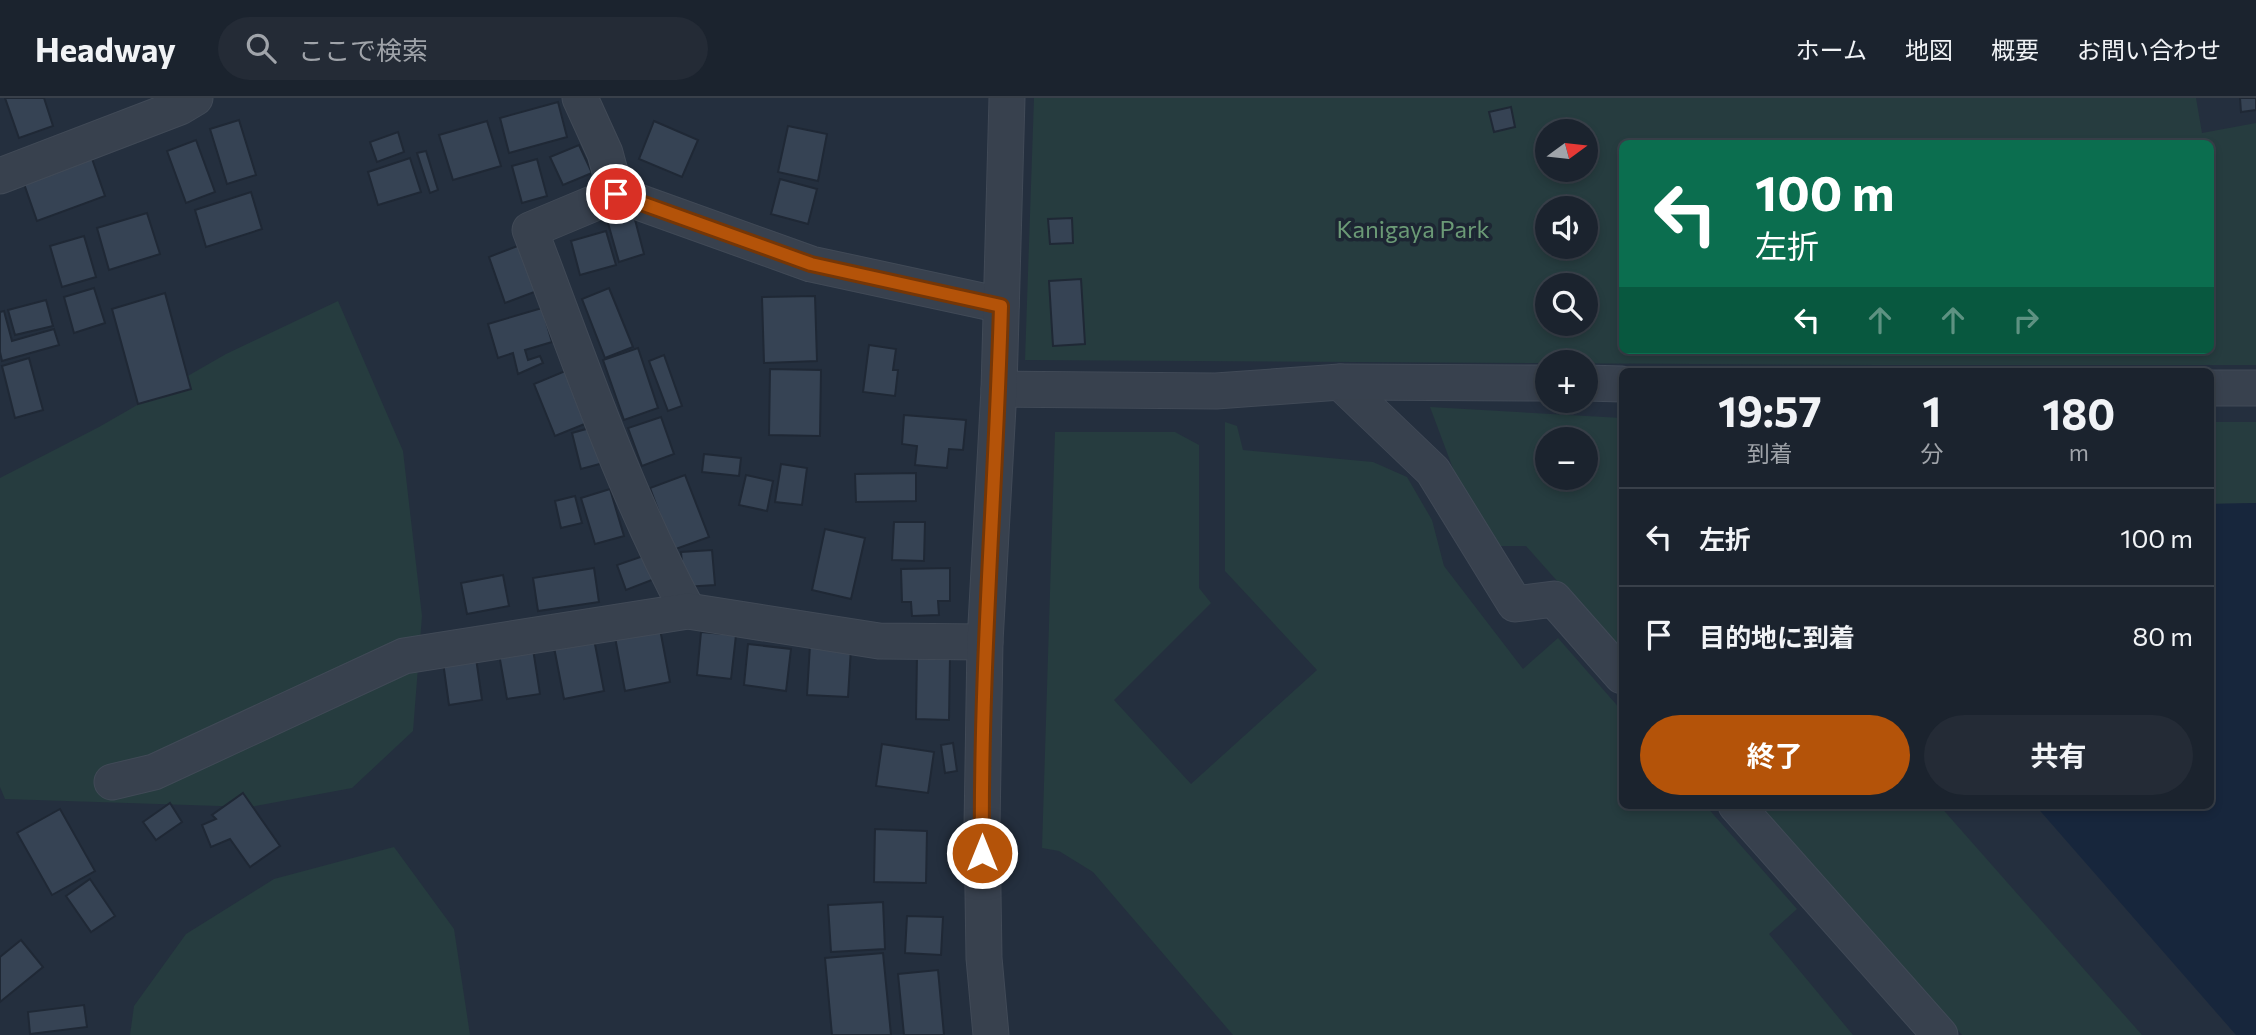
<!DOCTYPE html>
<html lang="ja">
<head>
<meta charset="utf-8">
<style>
  body { margin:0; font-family:Commissioner,"Noto Sans JP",sans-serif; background:#242b36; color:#f1f3f6; height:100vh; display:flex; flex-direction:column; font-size:26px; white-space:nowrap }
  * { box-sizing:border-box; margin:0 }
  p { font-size:23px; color:#a0a4aa }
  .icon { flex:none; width:38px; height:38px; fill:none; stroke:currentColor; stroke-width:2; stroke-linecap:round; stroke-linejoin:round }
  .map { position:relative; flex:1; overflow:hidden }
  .drawer { position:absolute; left:1619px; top:270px; width:595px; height:441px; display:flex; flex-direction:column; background:#1b232e; border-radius:10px; box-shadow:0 4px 10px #0003,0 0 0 2px #39404a }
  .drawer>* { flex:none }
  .top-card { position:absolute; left:1619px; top:42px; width:595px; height:214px; border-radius:10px; box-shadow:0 4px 10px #0003,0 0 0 2px #39404a; background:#0b6e4f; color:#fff; overflow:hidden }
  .needle { width:46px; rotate:75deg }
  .buttons { position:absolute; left:1535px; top:21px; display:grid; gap:14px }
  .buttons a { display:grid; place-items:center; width:63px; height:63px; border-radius:50%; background:#1b232e; box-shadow:0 4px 10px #0003,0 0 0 2px #39404a; font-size:35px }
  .pin { position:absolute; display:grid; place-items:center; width:60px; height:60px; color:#fff; margin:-30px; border:4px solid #fff; border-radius:50%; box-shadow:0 2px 7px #0007 }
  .me { position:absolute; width:77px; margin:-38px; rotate:0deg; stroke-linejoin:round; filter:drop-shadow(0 0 5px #0008) }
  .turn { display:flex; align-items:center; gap:24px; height:147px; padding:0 21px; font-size:32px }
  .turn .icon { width:91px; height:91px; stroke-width:2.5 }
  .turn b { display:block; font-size:49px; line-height:60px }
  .lanes { display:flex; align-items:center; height:66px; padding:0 21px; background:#0003; justify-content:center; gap:35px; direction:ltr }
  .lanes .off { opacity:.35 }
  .eta { display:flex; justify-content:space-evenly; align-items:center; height:119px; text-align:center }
  .eta b { font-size:42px; font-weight:700; line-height:49px }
  .primary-button { display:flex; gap:14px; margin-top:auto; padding:14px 21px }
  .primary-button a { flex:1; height:80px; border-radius:42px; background:#b45309; color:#fff; font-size:28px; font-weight:700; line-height:80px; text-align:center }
  .primary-button a+a { background:#242b36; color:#f1f3f6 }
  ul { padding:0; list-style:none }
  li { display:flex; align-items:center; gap:21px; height:98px; padding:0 21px; border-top:2px solid #39404a }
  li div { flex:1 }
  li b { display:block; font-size:26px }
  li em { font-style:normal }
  header { display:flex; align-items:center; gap:42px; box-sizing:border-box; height:98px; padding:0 35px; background:#1b232e; border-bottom:2px solid #39404a }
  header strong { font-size:33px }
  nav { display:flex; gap:38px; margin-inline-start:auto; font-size:24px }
  .search { width:490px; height:63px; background:#242b36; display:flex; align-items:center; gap:18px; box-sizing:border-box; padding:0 24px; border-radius:38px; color:#a0a4aa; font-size:26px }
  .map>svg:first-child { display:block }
</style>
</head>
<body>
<header>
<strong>Headway</strong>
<div class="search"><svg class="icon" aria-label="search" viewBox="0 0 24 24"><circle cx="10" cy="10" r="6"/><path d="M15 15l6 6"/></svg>ここで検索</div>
<nav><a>ホーム</a><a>地図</a><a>概要</a><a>お問い合わせ</a></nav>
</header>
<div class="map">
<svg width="2256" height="937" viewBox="0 0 2256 937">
  <rect width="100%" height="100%" fill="#242f3e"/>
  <g fill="#263c3f" fill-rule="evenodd">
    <path d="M 1034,0 L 2196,0 L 2202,35 L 2256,25 L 2256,267 L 1879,267 L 1025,262 ZM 1547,33 L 1586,33 L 1586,72 L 1547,72 ZM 1622,46 L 2210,46 L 2210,252 L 1622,252 ZM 1547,110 L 1586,110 L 1586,149 L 1547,149 ZM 1547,187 L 1586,187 L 1586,226 L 1547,226 Z"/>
    <path d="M 338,203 L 403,353 L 422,518 L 413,633 L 352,690 L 250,709 L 5,701 L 0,689 L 0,380 L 99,329 L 226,256 Z"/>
    <path d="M 1430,309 L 1622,320 L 1622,556 L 1526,448 L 1482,448 ZM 1547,341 L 1586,341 L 1586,380 L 1547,380 Z"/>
    <path d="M 1225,324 L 1237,328 L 1243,352 L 1373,364 L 1407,379 L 1432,422 L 1444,468 L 1523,571 L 1558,540 L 1622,613 L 1622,707 L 1705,707 L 1797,811 L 1769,836 L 1853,937 L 1233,937 L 1093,774 L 1059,753 L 1042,750 L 1055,334 L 1175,334 L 1199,347 L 1199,490 L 1211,505 L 1114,602 L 1191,686 L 1317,572 L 1225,473 Z"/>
    <path d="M 2210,324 L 2256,324 L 2256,405 L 2210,406 Z"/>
    <path d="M 1757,707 L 1939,707 L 2142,937 L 1962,937 Z"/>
    <path d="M 394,749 L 454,831 L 470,937 L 130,937 L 134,908 L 186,836 L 274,781 Z"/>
  </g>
  <path fill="#17263c" d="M 2256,405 L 2256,937 L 2236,937 L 2035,707 L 2210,707 L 2210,406 Z"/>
  <g fill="#364354" stroke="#1f2835" stroke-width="2">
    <path d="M 5,0 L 44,0 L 53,28 L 19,40 Z"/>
    <path d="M 2240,0 L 2256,0 L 2256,12 L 2241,14 Z"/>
    <path d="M 558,4 L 567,39 L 509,55 L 500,20 Z"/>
    <path d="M 1511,9 L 1515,29 L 1494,34 L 1489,14 Z"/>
    <path d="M 239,22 L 256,77 L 227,86 L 210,31 Z"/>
    <path d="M 487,23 L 501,68 L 453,82 L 439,37 Z"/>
    <path d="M 654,23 L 698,42 L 682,79 L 639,61 Z"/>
    <path d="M 788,28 L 827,36 L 818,83 L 778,74 Z"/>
    <path d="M 398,34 L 404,54 L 377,64 L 370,44 Z"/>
    <path d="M 196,42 L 215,94 L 186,105 L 167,53 Z"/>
    <path d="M 579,47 L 592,75 L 563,87 L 550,59 Z"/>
    <path d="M 426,53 L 438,92 L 430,95 L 417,55 Z"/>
    <path d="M 90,55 L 105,98 L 37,123 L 22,80 Z"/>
    <path d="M 410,60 L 421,94 L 378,107 L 368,74 Z"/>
    <path d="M 537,61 L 547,98 L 522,105 L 512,68 Z"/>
    <path d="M 780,81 L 817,91 L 808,126 L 771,116 Z"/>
    <path d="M 251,94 L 262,131 L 206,149 L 195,112 Z"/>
    <path d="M 147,115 L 160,156 L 109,172 L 97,130 Z"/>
    <path d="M 634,118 L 644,156 L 619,164 L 608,125 Z"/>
    <path d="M 1072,120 L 1073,145 L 1050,146 L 1048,121 Z"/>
    <path d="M 606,133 L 616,167 L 580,177 L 571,143 Z"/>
    <path d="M 84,138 L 96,179 L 62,189 L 50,148 Z"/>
    <path d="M 520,147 L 537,193 L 505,205 L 489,159 Z"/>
    <path d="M 1081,181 L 1085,246 L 1053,248 L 1049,183 Z"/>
    <path d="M 94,190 L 105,225 L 74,235 L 64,199 Z"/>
    <path d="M 609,190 L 633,249 L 605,260 L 582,201 Z"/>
    <path d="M 165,195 L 191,291 L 138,306 L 112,211 Z"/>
    <path d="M 815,198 L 817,263 L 764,265 L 762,199 Z"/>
    <path d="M 46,202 L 53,228 L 15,237 L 8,212 Z"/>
    <path d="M 542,210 L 552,244 L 525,252 L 528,262 L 540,258 L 543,265 L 518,276 L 513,255 L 498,260 L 488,226 Z"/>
    <path d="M 4,213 L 12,243 L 54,231 L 59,247 L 2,263 L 0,254 L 0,214 Z"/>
    <path d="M 869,247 L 896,251 L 893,272 L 898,272 L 895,298 L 863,294 Z"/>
    <path d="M 638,250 L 658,310 L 624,322 L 603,262 Z"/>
    <path d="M 664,257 L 682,308 L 668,313 L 649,263 Z"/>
    <path d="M 29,260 L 43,312 L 15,320 L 2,268 Z"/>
    <path d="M 570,271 L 592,323 L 555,338 L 534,286 Z"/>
    <path d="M 770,271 L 821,272 L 820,338 L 769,337 Z"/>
    <path d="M 904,317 L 966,322 L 963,352 L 949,351 L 947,370 L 915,367 L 917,348 L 902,346 Z"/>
    <path d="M 661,319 L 674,356 L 642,368 L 628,330 Z"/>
    <path d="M 597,328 L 607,364 L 581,371 L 572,335 Z"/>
    <path d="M 704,356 L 741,360 L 739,378 L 702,374 Z"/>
    <path d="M 781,366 L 807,370 L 802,407 L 775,404 Z"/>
    <path d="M 916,375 L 916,403 L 856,404 L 855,376 Z"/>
    <path d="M 685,377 L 709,439 L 673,452 L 650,390 Z"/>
    <path d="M 746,377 L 773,383 L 767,413 L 739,407 Z"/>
    <path d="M 610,391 L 624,438 L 595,446 L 581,400 Z"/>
    <path d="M 575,398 L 582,425 L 561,430 L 555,403 Z"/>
    <path d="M 894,424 L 925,424 L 924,463 L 892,462 Z"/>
    <path d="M 825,431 L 865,440 L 851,501 L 812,492 Z"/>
    <path d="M 712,452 L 715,487 L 684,489 L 681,454 Z"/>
    <path d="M 649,456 L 657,480 L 626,492 L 617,467 Z"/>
    <path d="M 594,470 L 599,504 L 538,513 L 533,480 Z"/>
    <path d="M 950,470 L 950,503 L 938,503 L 939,517 L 912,518 L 911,504 L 902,504 L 901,471 Z"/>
    <path d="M 503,477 L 509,508 L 467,516 L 461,485 Z"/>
    <path d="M 660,531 L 670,584 L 625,593 L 615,539 Z"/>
    <path d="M 701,534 L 736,537 L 731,581 L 697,577 Z"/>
    <path d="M 593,536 L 604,593 L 564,601 L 553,544 Z"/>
    <path d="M 748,546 L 791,551 L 786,593 L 744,587 Z"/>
    <path d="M 810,547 L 851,550 L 848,599 L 807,597 Z"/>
    <path d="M 533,551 L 540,596 L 507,601 L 499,556 Z"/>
    <path d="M 917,557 L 950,558 L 949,622 L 916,621 Z"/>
    <path d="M 476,560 L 482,602 L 449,607 L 443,564 Z"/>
    <path d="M 953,645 L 957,673 L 945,675 L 941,647 Z"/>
    <path d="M 882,646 L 934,654 L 928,695 L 876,688 Z"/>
    <path d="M 243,695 L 280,748 L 250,769 L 230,741 L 211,749 L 202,727 L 216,721 L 212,717 Z"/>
    <path d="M 170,705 L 182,724 L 156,742 L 143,724 Z"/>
    <path d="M 60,711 L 95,773 L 52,797 L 17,735 Z"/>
    <path d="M 875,731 L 927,733 L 926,785 L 874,784 Z"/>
    <path d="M 90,781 L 115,818 L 91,834 L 66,798 Z"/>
    <path d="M 883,804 L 885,851 L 831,854 L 828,807 Z"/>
    <path d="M 907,818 L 943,819 L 941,857 L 905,855 Z"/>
    <path d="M 21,842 L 43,869 L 0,904 L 0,859 Z"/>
    <path d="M 883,855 L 891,937 L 832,937 L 825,860 Z"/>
    <path d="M 938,872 L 944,937 L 904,937 L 898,876 Z"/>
    <path d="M 84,907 L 87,929 L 30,936 L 28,914 Z"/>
  </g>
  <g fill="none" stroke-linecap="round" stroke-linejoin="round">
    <g stroke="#414a57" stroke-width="37">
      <g id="minor">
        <path d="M 580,0 L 605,55 L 616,96 L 811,166 L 1001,207"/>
        <path d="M 0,78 L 180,9 L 195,0"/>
        <path d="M 616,96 L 530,132 C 579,260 623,392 688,513"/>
        <path d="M 1340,284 L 1433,373 L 1515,506 L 1554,501 L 1622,578"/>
        <path d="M 1586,285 L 1622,286"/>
        <path d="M 2210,290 L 2256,290"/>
        <path d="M 999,291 L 1216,293 L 1340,284 L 1547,285"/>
        <path d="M 112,684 L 154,674 L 404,558 L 688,513 L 879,543 L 985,544"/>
        <path d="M 1736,707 L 1940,937"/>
        <path d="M 991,937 L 984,860 L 982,729 L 985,544 L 999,291 L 1007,0"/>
      </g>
    </g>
    <use href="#minor" stroke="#38414e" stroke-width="35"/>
  </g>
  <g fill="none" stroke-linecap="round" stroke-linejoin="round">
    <g stroke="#753606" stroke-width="18">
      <path id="route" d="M 616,96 L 811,166 L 1001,208 C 996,390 980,572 982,755"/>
    </g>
    <use href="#route" stroke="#b45309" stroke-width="12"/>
  </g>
  <g text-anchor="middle" stroke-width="7" stroke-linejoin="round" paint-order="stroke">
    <g font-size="24" fill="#6b9a76" stroke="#1d2633">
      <text x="1413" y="140">Kanigaya Park</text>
    </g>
  </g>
</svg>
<div class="buttons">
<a><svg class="needle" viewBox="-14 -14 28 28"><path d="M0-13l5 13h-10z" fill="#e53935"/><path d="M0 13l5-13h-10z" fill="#a0a4aa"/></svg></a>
<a><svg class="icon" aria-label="sound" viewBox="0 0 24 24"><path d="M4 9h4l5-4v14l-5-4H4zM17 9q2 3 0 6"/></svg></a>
<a><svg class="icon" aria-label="search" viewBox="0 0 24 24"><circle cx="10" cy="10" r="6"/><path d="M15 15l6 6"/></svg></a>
<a>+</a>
<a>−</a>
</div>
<div class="pin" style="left:616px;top:96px;background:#d93025"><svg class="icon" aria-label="arrive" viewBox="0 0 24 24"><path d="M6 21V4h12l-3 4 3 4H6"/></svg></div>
<svg class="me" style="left:982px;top:755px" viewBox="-20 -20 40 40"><circle r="17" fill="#b45309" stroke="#fff" stroke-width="3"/><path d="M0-11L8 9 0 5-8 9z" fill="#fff"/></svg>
<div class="top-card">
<div class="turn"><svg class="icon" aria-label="left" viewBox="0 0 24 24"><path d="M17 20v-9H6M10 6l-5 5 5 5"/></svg><div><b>100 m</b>左折</div></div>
<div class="lanes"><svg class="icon" aria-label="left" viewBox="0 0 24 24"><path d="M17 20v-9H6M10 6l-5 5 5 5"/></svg><svg class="icon off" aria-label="ahead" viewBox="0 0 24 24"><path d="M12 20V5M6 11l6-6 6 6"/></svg><svg class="icon off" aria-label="ahead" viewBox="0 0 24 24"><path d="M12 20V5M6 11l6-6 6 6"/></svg><svg class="icon off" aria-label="right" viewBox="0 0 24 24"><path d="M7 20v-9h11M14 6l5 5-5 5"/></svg></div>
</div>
<section class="drawer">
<div class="eta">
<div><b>19:57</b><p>到着</p></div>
<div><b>1</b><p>分</p></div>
<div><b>180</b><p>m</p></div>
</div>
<ul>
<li><svg class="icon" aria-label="left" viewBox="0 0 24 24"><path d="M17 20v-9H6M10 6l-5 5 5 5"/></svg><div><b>左折</b></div><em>100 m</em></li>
<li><svg class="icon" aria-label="arrive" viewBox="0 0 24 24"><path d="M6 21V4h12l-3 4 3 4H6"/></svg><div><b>目的地に到着</b></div><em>80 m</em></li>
</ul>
<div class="primary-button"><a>終了</a><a>共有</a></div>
</section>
</div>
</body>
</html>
